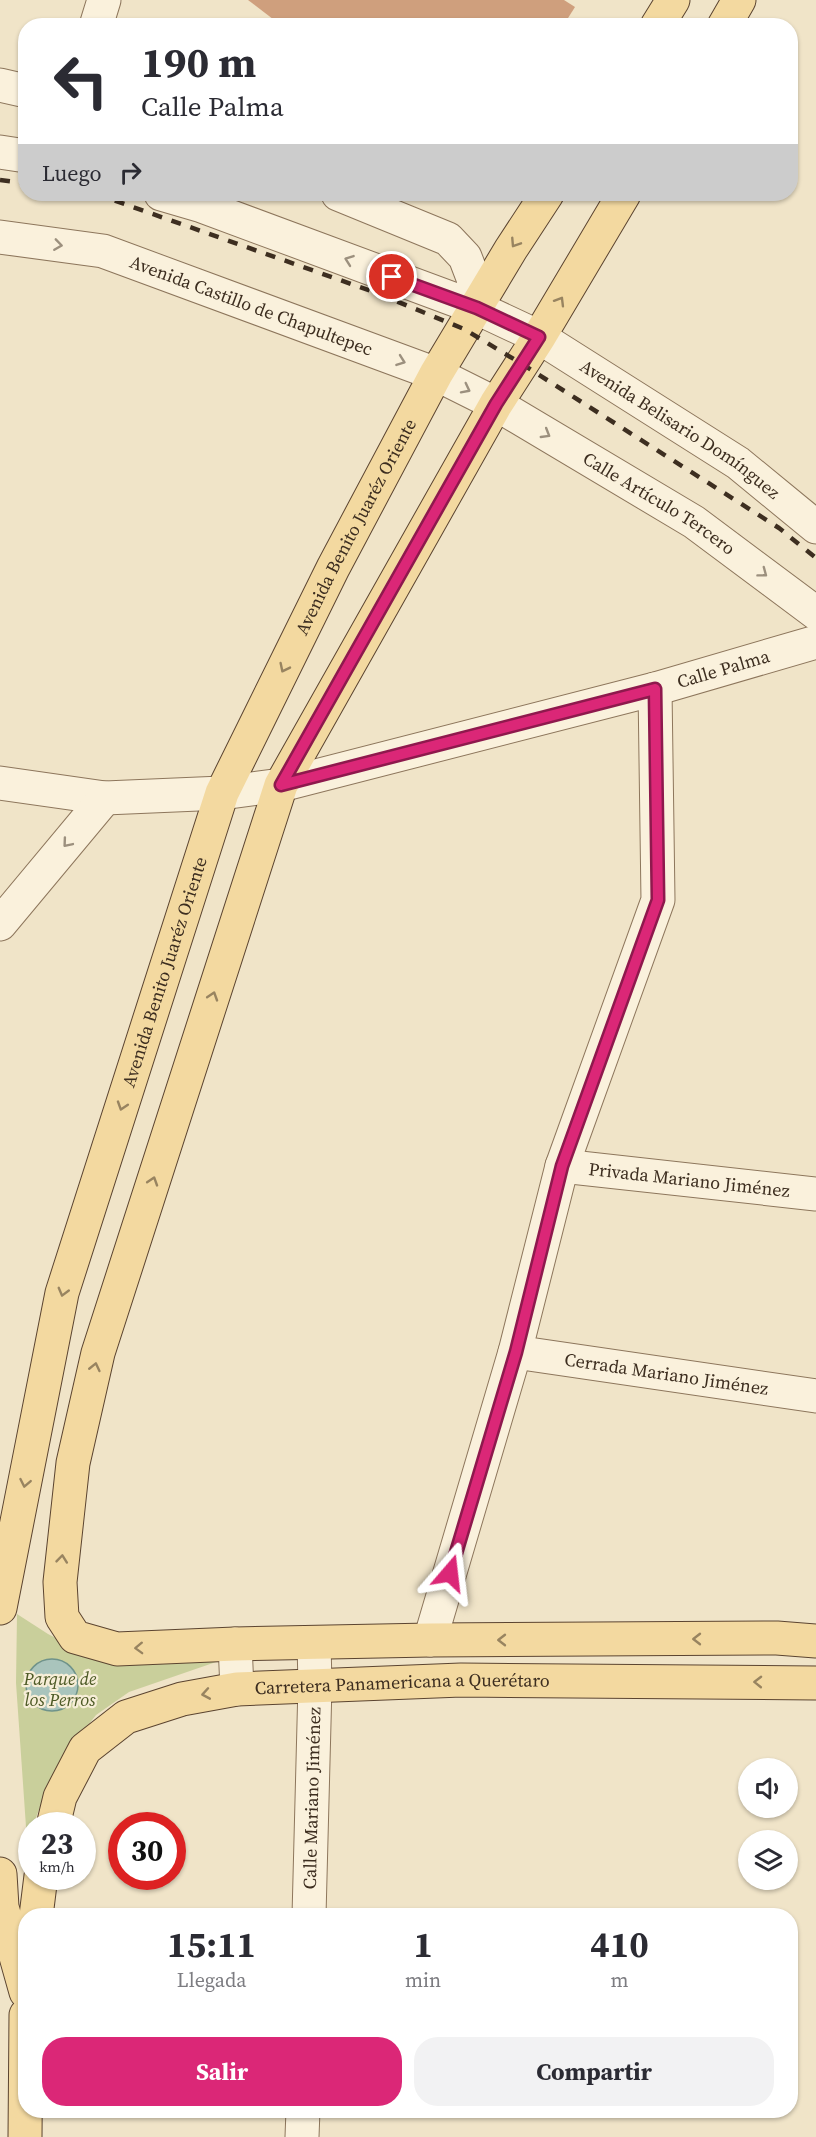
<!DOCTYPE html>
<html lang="es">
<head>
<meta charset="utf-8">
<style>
  body { margin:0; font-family:"Source Serif 4",serif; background:#f2f2f3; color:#2b2b33; height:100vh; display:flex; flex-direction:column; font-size:22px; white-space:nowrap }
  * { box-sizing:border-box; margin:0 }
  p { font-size:20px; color:#7c7c81 }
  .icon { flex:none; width:33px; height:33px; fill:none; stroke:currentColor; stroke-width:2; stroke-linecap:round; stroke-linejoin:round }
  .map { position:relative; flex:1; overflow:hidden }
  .side { position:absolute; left:18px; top:1908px; width:780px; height:210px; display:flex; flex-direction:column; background:#fff; border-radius:24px; box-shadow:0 2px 4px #0004 }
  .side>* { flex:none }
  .banner { position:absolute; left:18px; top:18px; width:780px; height:183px; border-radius:24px; box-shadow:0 2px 4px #0004; background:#fff; color:#2b2b33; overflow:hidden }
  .fabs { position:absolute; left:738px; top:1758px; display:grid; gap:12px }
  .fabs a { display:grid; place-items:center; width:60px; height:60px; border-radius:50%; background:#fff; box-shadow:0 2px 4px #0004; font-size:30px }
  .speed { position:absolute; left:18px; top:1812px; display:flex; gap:12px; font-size:30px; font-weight:700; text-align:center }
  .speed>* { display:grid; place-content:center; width:78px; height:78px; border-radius:50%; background:#fff; box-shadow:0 2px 4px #0004; line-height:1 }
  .speed small { font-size:15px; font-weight:400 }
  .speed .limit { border:9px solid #d22; background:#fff; color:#111 }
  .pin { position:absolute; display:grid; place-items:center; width:51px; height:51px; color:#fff; margin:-26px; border:3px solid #fff; border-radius:50%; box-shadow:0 2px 6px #0007 }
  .me { position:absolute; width:66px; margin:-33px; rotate:17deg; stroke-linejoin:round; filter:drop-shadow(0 0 4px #0008) }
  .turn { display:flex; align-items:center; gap:21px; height:126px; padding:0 24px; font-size:27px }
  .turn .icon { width:78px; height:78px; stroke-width:2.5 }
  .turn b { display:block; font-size:42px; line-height:51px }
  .then { display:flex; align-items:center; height:57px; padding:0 24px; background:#0003; gap:12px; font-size:22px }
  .eta { display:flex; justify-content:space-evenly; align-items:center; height:102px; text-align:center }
  .eta b { font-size:36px; font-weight:700; line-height:42px }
  .primary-button { display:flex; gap:12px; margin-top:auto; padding:12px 24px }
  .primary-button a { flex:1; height:69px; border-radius:24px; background:#db2777; color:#fff; font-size:24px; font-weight:700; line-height:69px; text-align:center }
  .primary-button a+a { background:#f2f2f3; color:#2b2b33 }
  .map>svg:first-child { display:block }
</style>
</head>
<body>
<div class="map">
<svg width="816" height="2137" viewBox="0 0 816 2137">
  <rect width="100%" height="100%" fill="#f0e4c8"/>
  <path fill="#c9cf9b" d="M 17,1614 L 48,1634 L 77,1649 L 107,1654 L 216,1662 L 129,1692 L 96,1715 L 70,1748 L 48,1786 L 27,1841 L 16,1683 Z"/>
  <circle fill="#a9c4bc" stroke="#6f938a" stroke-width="1.5" cx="52" cy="1685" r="26"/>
  <path fill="#cf9f7d" d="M 248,0 L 564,0 L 575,7 L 563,26 L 282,26 Z"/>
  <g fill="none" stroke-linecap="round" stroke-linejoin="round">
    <g stroke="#8d765c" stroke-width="35">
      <g id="minor">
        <path d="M 96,26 L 104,0"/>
        <path d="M 0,85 L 26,91"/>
        <path d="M 0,152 L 26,156"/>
        <path id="s1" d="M 161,194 L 202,206 L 477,308 L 539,337 L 738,463 L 816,527"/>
        <path d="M 338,194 L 448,239 L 465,257 L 473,278 L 477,308"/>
        <path id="s2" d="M 0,237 L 103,251 L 436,374 L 496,404 L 694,522 L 816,613"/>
        <path id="s3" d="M 0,783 L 105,798 L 222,793 L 281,785 L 655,689 L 816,642"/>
        <path d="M 0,924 L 105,798"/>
        <path id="s4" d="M 562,1166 L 816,1194"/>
        <path id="s5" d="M 515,1352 L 816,1396"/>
        <path d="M 430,1640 L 515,1352 L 562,1166 L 658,900 L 655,689"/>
        <path d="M 235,1644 L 237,1689"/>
        <path id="s6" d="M 309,1916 L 315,1685 L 314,1643"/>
        <path d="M 302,2137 L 303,2110"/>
      </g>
    </g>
    <g stroke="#5b4430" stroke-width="35">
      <g id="major">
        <path d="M 657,26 L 673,0"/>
        <path d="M 724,26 L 739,0"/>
        <path d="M 624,194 L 539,337 L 496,404 L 281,785 L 98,1353 L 73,1463 L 60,1582 L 62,1617 L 75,1637 L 117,1649 L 235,1644 L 430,1640 L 777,1638 L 816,1641"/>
        <path id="s7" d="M 0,1608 L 62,1293 L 222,793 L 333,568 L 436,374 L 511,249 L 547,194"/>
        <path id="s8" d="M 53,1826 L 60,1797 L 85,1749 L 126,1717 L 182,1699 L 237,1689 L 461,1680 L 816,1683"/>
        <path d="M 0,1874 L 2,1907 L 26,1992"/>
        <path d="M 36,1916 L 41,1876"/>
        <path d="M 25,2137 L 26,2015"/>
      </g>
    </g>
    <use href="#minor" stroke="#faf1dc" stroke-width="33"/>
    <use href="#major" stroke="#f3d9a0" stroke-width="33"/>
    <g stroke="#3d2e20" stroke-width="4.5" stroke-dasharray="10 10" stroke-linecap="butt">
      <path d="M 0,180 L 26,183"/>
      <path d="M 96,194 L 374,292 L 464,329 L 522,364 L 779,528 L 816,558"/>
    </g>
  </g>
  <defs><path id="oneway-chevron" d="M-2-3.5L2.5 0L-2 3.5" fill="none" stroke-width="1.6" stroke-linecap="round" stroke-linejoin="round" transform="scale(1.5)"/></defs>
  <g stroke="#988460">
    <use href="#oneway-chevron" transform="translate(515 243) rotate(123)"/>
    <use href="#oneway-chevron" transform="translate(560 301) rotate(-59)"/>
    <use href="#oneway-chevron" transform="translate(284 668) rotate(116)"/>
    <use href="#oneway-chevron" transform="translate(213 996) rotate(-72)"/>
    <use href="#oneway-chevron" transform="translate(122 1106) rotate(108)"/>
    <use href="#oneway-chevron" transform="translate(153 1181) rotate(-72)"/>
    <use href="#oneway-chevron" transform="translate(63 1292) rotate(105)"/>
    <use href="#oneway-chevron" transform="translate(95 1367) rotate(-77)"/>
    <use href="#oneway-chevron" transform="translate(25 1483) rotate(101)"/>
    <use href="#oneway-chevron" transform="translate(62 1559) rotate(-84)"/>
    <use href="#oneway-chevron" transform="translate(697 1639) rotate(180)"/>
    <use href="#oneway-chevron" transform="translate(502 1640) rotate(180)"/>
    <use href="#oneway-chevron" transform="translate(139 1648) rotate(178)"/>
    <use href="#oneway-chevron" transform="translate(758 1682) rotate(-179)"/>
    <use href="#oneway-chevron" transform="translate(206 1694) rotate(170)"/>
  </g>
  <g stroke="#9c907e">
    <use href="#oneway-chevron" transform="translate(58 245) rotate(8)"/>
    <use href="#oneway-chevron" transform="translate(349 260) rotate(-160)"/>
    <use href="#oneway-chevron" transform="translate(401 361) rotate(20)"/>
    <use href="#oneway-chevron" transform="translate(466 389) rotate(27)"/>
    <use href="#oneway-chevron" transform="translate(546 434) rotate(31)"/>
    <use href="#oneway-chevron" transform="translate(763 573) rotate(37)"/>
    <use href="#oneway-chevron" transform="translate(67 843) rotate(130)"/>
  </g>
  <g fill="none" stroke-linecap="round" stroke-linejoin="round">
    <g stroke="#8e194d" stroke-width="15">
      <path id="route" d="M 392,277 L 477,308 L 539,337 L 496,404 L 281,785 L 655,689 L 658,900 L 562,1166 L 516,1352 L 450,1573"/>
    </g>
    <use href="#route" stroke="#db2777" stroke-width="10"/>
  </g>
  <g text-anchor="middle" stroke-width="4.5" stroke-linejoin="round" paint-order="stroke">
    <g font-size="18" fill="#3d2e20" stroke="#f7eed8">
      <text dy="6" stroke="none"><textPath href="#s2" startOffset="262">Avenida Castillo de Chapultepec</textPath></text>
      <text dy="6" stroke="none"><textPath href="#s1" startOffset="573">Avenida Belisario Domínguez</textPath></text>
      <text dy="6" stroke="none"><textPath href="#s2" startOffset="717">Calle Artículo Tercero</textPath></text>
      <text dy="6" stroke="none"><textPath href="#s7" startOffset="1144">Avenida Benito Juaréz Oriente</textPath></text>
      <text dy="6" stroke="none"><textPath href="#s3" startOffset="740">Calle Palma</textPath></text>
      <text dy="6" stroke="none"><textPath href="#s7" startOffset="658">Avenida Benito Juaréz Oriente</textPath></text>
      <text dy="6" stroke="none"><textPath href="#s4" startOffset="128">Privada Mariano Jiménez</textPath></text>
      <text dy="6" stroke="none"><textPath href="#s5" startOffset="153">Cerrada Mariano Jiménez</textPath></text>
      <text dy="6" stroke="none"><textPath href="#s8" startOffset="416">Carretera Panamericana a Querétaro</textPath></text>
      <text dy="6" stroke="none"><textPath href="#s6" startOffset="118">Calle Mariano Jiménez</textPath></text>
    </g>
    <g font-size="18" font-style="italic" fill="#4d5a26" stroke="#f7eed8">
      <text x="60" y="1685">Parque de<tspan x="60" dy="21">los Perros</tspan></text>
    </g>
  </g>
</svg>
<div class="fabs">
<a><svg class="icon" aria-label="sound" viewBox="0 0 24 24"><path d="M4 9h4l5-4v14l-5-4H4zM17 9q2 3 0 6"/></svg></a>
<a><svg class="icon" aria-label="layers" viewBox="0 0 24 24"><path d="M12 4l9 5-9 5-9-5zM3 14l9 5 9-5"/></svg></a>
</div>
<div class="speed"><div>23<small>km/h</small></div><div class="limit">30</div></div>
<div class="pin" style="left:392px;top:277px;background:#d93025"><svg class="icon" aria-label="arrive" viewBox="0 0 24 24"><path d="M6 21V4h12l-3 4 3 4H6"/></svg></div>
<svg class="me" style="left:450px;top:1573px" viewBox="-20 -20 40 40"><path d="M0-17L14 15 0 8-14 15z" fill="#db2777" stroke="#fff" stroke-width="4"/></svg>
<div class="banner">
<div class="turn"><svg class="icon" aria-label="left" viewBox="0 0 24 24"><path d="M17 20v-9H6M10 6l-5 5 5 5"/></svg><div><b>190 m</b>Calle Palma</div></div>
<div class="then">Luego<svg class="icon" aria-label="right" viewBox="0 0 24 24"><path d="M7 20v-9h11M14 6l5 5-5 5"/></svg></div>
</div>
<section class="side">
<div class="eta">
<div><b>15:11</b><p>Llegada</p></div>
<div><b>1</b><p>min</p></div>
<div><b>410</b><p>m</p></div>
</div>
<div class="primary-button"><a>Salir</a><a>Compartir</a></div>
</section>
</div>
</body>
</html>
